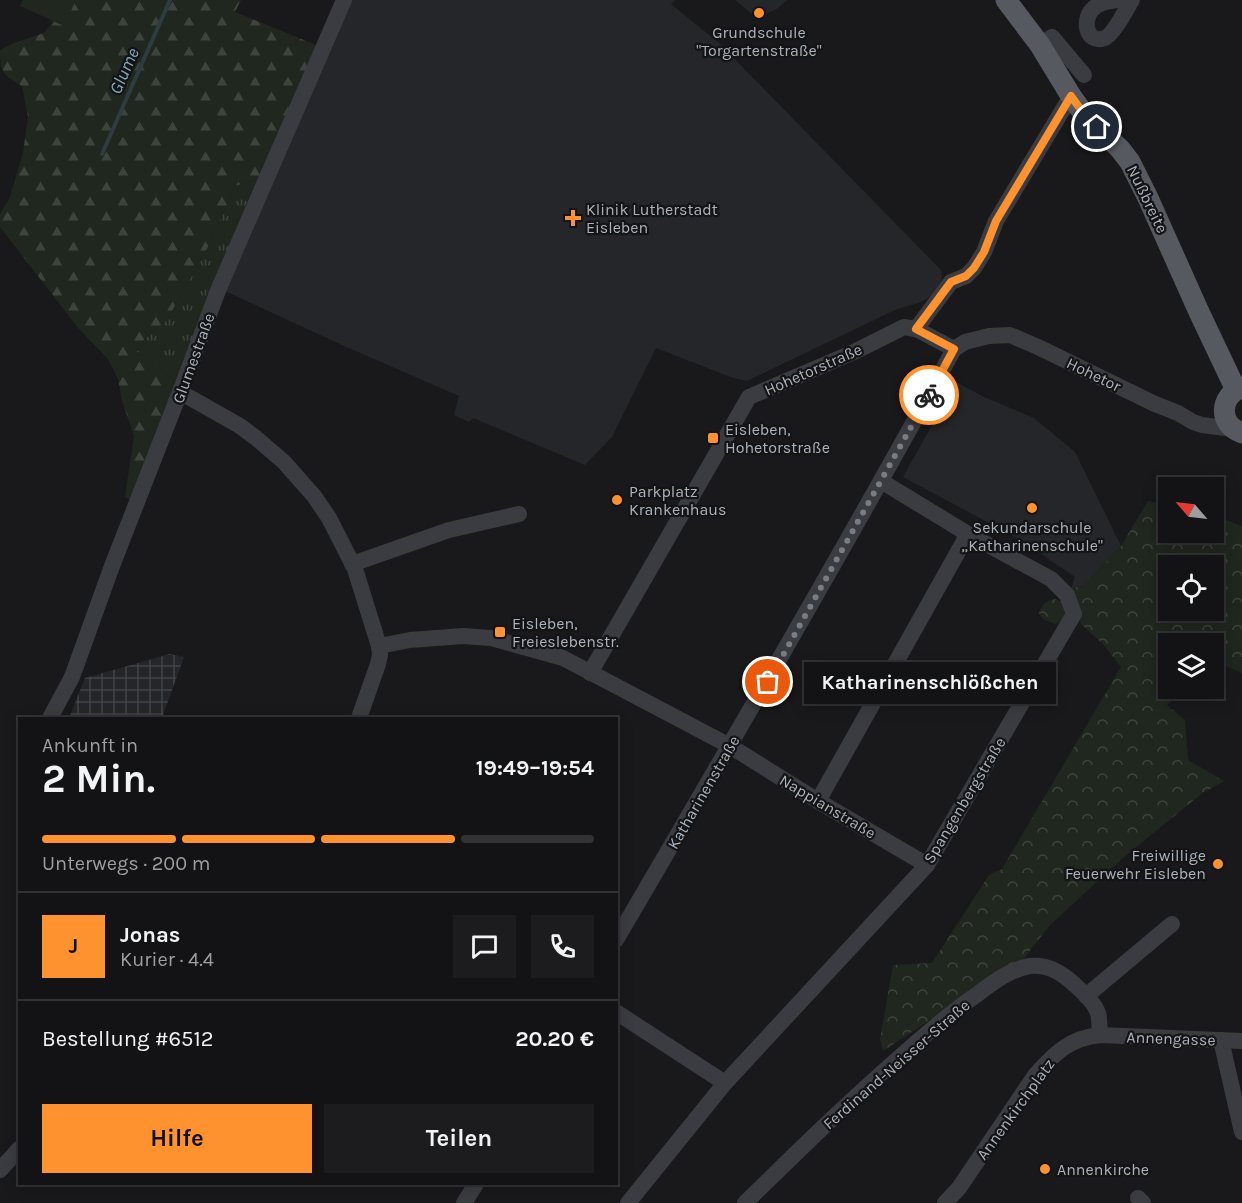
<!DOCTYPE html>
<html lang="de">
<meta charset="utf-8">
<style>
body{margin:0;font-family:Karla,sans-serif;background:#1c1c1e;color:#f1f3f6;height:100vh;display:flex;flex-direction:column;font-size:22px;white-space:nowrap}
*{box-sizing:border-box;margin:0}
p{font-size:20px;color:#9d9ea0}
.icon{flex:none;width:33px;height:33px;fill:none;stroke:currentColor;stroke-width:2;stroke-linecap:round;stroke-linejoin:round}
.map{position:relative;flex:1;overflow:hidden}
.sheet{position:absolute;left:18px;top:717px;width:600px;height:468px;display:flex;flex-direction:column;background:#131315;border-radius:0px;box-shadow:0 3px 15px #0003,0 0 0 2px #323234}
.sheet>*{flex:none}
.needle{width:39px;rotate:298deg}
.fabs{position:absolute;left:1158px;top:477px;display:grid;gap:12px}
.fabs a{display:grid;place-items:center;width:66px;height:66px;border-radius:0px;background:#131315;box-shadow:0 3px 15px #0003,0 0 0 2px #323234;font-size:30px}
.pin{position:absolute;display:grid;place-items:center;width:51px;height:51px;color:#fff;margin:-26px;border:3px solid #fff;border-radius:50%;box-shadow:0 2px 6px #0007}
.courier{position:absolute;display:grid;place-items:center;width:60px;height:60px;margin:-30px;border:4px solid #fe922e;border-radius:50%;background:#fff;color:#222;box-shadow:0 2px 8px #0007}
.bubble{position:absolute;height:42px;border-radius:0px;background:#131315;box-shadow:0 3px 15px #0003,0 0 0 2px #323234;font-size:20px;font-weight:700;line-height:42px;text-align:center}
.headline em{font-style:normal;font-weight:700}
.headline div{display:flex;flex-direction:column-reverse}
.headline{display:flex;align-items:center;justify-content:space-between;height:102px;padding:0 24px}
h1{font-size:39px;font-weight:700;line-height:45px}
.bar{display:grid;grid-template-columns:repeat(4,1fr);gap:9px 6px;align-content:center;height:72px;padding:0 24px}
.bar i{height:8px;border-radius:4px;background:#323234}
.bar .active{background:#fe922e}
.bar p{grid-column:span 4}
.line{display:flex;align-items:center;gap:15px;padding:0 24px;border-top:2px solid #323234}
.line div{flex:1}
.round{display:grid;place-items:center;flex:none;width:63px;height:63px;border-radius:0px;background:#1c1c1e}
.cta{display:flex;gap:12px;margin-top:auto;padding:12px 24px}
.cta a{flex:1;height:69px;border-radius:0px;background:#fe922e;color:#111;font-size:24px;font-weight:700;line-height:69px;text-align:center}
.cta a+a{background:#1c1c1e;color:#f1f3f6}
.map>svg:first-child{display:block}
</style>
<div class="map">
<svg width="1242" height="1203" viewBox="0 0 1242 1203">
<defs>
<pattern id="industrial-grid" width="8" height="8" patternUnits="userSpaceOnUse" patternTransform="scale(1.5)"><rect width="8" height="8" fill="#252629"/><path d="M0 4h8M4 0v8" fill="none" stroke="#424346"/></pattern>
<pattern id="grass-tufts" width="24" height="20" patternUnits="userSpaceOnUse" patternTransform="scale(1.5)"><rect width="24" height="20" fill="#1f271e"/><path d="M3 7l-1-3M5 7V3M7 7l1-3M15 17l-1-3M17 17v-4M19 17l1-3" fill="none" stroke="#3d443d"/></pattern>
<pattern id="forest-firs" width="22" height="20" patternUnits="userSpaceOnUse" patternTransform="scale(1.5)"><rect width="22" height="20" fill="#1f271e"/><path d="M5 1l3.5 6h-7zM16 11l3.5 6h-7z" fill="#3d443d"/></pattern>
<pattern id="park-crowns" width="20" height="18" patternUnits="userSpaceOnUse" patternTransform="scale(1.5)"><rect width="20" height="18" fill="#1f271e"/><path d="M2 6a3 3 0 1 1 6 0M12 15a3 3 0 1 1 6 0" fill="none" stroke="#3d443d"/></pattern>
</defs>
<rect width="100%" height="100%" fill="#19191c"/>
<g fill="#252629">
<polygon points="351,0 676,0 671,4 719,43 941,270 942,281 933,295 919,303 897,309 747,381 733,378 656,348 612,437 585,465 473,418 469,422 454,415 459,396 342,345 225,291"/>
<polygon points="735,0 787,0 777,9 757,18"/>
<polygon points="956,382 984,397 1034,418 1075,452 1121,546 1084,586 1071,588 1075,577 1019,539 903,477"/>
</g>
<polygon fill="url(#industrial-grid)" points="170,654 184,657 162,718 69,718 85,678"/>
<polygon fill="url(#grass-tufts)" points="260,179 179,384 133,349 167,320 209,245 235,186"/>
<path fill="url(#forest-firs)" d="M 70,0 L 241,0 L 235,12 L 316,45 L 260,179 L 235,186 L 209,245 L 167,320 L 133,349 L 179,384 L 133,502 L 125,497 L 134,436 L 122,401 L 118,379 L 108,359 L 79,329 L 0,227 L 0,214 L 10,197 L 23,153 L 28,117 L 22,86 C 3,74 0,74 0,50 L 14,43 L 44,33 Z"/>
<g fill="url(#park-crowns)" fill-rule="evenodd">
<path d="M 1148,501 L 1168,504 L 1168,532 L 1214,532 L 1214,516 L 1242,526 L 1242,673 L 1214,661 L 1214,644 L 1168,644 L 1168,688 L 1183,689 L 1167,705 L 1185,720 L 1188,760 L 1224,781 L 1200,795 L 1124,857 L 1050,925 L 1024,958 L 883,1051 L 880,1039 L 893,965 L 932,963 L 989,875 L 1002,869 L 1121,667 L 1104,645 L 1081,624 L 1071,588 L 1084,586 L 1121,546 ZM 1168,566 L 1214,566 L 1214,610 L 1168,610 Z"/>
<path d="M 1055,599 L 1064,603 L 1067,614 L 1063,621 L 1055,624 L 1043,619 L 1039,613 C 1042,604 1046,601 1055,599 Z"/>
</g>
<polygon fill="#1f271e" points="23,0 76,0 64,26 20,6"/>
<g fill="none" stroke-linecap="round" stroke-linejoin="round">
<polyline stroke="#2e3c41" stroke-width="4" points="102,154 170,0"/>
<g stroke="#3a3c41" stroke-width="16">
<path d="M 1117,0 C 1110,1 1100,2 1095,7 C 1081,17 1085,45 1105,38 C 1113,35 1127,8 1132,0"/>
<polyline points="1040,45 1052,37 1084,75"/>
<polyline points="916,329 951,282 966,276 974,268 984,252 996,221 1071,96"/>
<polyline points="180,392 240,426 256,438 284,462 314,496 329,518 355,569 379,646 380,655 378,664 359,718"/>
<polyline points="352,564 449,530 519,514"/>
<polyline points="379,646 410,640 463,636 491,638 563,658 730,746 818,801 927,865"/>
<polyline points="590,673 749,397 854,352 904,327 916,329 954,349"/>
<polyline points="50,718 72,677 112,566 180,392 219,288 344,0"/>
<polyline points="818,801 968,534"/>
<path d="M 616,940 C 731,744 845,548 954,349 L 965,342 L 989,336 L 1010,335 L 1038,347 L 1155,404 L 1178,413 L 1193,422 L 1202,425 L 1234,429"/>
<polyline points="1086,996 1172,924"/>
<polyline points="616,1012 725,1083"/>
<polyline points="1221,1040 1242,1132"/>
<polyline points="0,1170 20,1148"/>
<polyline points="1138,1198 1143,1203"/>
<polyline points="464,1203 476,1184"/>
<polyline points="628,1203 725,1083 927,865 1074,614 1067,595 1051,579 968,534 881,481"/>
<path d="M 745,1203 C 796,1153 847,1103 901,1056 C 925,1035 948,1014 975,996 C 991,984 1010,969 1030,966 C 1048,964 1062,973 1075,985 C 1083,992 1094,1002 1098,1013 C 1100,1020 1099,1028 1100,1035"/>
<path d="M 945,1203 L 959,1188 L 1036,1074 C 1055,1053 1070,1038 1100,1035 L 1242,1041"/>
</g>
<g stroke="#565a60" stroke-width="21">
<polyline points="1006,0 1040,45 1071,96 1084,114 1120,149 1130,162 1148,198 1199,312 1236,390"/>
<path d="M 1242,387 C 1219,397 1218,424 1242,433"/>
</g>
</g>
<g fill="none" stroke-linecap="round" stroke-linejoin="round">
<polyline stroke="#787d84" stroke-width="6" stroke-dasharray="0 10.8" points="768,682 929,395"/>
<polyline stroke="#fe922e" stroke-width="8" points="929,395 954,349 916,329 951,282 966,276 974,268 984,252 996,221 1071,96 1084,114 1097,127"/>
</g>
<g fill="#fe922e" stroke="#141417" stroke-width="2">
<circle cx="759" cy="13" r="6"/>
<path d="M570 209h6v6h6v6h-6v6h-6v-6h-6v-6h6z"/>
<rect x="707" y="432" width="12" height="12" rx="3"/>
<circle cx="617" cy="500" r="6"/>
<circle cx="1032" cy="508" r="6"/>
<rect x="494" y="626" width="12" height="12" rx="3"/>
<circle cx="1218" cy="864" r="6"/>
<circle cx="1045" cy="1169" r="6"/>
</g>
<g text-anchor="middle" stroke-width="4.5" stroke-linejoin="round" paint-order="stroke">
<g font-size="16" fill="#abb3bc" stroke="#141417" text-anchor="start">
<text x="759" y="38" text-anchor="middle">Grundschule<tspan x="759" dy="18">"Torgartenstraße"</tspan></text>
<text x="586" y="215">Klinik Lutherstadt<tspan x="586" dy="18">Eisleben</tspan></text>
<text x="725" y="435">Eisleben,<tspan x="725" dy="18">Hohetorstraße</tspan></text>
<text x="629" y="497">Parkplatz<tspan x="629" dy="18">Krankenhaus</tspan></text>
<text x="1032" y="533" text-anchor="middle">Sekundarschule<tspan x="1032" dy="18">„Katharinenschule"</tspan></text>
<text x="512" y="629">Eisleben,<tspan x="512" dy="18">Freieslebenstr.</tspan></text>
<text x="1206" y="861" text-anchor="end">Freiwillige<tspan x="1206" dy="18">Feuerwehr Eisleben</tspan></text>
<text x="1057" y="1175">Annenkirche</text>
</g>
<g font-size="16" fill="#abb3bc" stroke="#141417">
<text transform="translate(1148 199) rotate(64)" y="6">Nußbreite</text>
<text transform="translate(193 358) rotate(-70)" y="6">Glumestraße</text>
<text transform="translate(813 369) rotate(-24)" y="6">Hohetorstraße</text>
<text transform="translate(1094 374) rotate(26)" y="6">Hohetor</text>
<text transform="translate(703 792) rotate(-60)" y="6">Katharinenstraße</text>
<text transform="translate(964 800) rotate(-59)" y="6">Spangenbergstraße</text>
<text transform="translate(828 806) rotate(31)" y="6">Nappianstraße</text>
<text transform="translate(1171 1038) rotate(2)" y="6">Annengasse</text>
<text transform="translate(896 1064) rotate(-41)" y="6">Ferdinand-Neisser-Straße</text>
<text transform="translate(1015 1109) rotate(-54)" y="6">Annenkirchplatz</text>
</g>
<g font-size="18" font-style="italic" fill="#80a9b9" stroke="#141417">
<text transform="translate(124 71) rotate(-66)" y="6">Glume</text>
</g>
</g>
</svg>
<div class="fabs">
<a><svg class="needle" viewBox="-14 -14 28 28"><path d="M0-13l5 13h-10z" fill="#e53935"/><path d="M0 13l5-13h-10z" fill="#9d9ea0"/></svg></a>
<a><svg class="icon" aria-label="locate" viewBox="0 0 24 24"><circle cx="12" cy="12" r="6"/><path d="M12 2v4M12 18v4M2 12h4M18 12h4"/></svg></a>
<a><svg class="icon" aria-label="layers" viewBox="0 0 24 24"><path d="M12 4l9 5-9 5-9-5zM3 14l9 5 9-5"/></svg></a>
</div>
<div class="pin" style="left:768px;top:682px;background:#ea580c"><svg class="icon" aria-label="bag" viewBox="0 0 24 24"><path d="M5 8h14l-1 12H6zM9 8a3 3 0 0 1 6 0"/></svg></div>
<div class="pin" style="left:1097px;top:127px;background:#1f2937"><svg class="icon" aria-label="home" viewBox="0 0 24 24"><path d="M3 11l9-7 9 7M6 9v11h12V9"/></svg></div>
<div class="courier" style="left:929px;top:395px"><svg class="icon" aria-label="bike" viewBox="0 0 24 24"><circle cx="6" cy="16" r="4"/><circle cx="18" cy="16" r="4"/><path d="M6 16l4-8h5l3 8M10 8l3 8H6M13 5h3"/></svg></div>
<div class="bubble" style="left:804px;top:662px;width:252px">Katharinenschlößchen</div>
<section class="sheet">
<div class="headline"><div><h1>2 Min.</h1><p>Ankunft in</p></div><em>19:49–19:54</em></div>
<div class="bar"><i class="active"></i><i class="active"></i><i class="active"></i><i></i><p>Unterwegs · 200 m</p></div>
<div class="line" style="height:108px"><b class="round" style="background:#fe922e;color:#111">J</b><div><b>Jonas</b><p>Kurier · 4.4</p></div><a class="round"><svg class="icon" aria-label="chat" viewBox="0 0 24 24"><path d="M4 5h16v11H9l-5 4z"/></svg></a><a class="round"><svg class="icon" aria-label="phone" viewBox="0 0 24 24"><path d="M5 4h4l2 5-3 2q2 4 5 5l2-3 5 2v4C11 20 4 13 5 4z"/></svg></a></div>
<div class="line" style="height:78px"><div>Bestellung #6512</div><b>20.20 €</b></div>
<div class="cta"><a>Hilfe</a><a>Teilen</a></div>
</section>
</div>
